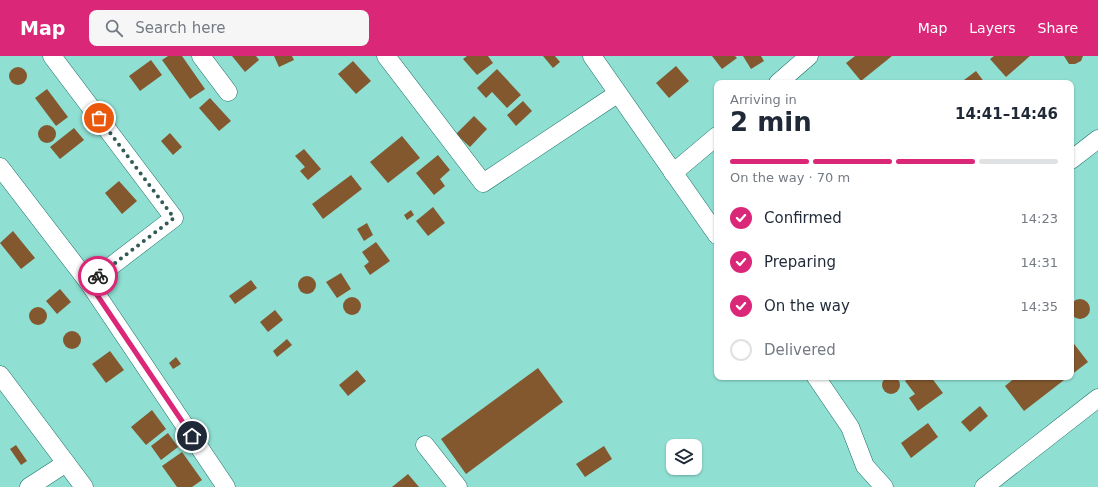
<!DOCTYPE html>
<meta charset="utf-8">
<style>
body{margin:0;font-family:"DejaVu Sans",sans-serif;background:#f6f6f7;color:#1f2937;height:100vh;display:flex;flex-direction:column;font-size:15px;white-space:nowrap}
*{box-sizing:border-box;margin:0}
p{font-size:13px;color:#747a83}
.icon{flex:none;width:22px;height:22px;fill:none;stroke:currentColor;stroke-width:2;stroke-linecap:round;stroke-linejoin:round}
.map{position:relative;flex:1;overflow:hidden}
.panel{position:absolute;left:714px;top:24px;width:360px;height:300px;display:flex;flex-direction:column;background:#fff;border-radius:8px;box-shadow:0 1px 3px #0004}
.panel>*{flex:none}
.fabs{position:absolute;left:666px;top:383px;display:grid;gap:8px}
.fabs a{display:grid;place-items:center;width:36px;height:36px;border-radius:8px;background:#fff;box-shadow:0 1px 3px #0004;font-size:20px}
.pin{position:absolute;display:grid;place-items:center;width:34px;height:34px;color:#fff;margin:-17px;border:2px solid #fff;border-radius:50%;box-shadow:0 1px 4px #0007}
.courier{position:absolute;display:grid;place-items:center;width:40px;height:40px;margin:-20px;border:3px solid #db2777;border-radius:50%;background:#fff;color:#222;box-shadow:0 1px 5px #0007}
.overview em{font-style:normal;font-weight:700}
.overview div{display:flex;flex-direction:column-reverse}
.overview{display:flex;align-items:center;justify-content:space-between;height:68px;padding:0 16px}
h1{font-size:26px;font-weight:700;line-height:30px}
.bar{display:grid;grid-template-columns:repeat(4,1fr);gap:6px 4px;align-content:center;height:48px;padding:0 16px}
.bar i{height:5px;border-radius:3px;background:#e0e1e3}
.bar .on{background:#db2777}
.bar p{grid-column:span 4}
ol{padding:0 16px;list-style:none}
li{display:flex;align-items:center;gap:12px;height:44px}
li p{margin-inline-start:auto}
li .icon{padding:4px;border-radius:50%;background:#db2777;color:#fff;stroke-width:4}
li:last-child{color:#747a83}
li i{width:22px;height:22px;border:2px solid #e0e1e3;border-radius:50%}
header{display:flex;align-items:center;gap:24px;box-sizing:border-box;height:56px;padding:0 20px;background:#db2777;color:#fff}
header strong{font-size:19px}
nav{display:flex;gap:22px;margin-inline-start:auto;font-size:14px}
.search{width:280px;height:36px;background:#f6f6f7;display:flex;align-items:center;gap:10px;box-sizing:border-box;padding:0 14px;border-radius:8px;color:#747a83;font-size:15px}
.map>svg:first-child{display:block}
</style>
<header>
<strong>Map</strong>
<div class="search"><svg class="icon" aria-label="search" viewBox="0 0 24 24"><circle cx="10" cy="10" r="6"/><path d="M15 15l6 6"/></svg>Search here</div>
<nav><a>Map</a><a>Layers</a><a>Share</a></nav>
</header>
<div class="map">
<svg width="1098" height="431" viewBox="0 0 1098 431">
<rect width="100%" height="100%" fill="#90dfd3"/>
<g fill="#83582f">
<polygon points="168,0 182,0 205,33 190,43 162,4"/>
<polygon points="232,0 256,0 259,4 245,16"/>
<polygon points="274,0 292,0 294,4 279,11"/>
<polygon points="467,0 488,0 493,7 477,19 463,3"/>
<polygon points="543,0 555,0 560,6 553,12"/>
<polygon points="712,0 735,0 737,2 722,13"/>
<polygon points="743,0 761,0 764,5 751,13"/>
<polygon points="855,0 892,0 861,25 846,7"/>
<polygon points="994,0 1030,0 1006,21 990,3"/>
<polygon points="1064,0 1083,0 1081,5 1075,8 1069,8"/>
<polygon points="151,4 162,19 140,35 129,20"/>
<polygon points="353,5 371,25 356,38 338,18"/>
<polygon points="676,10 689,25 669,42 656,27"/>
<circle cx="18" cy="20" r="9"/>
<polygon points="497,13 521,39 507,52 492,36 486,42 477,32"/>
<polygon points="976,15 985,27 960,27"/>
<polygon points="47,33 68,61 56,70 35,42"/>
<polygon points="210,42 231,65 219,75 199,52"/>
<polygon points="523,45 532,55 516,70 507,59"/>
<polygon points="474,60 487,73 470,91 456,78"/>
<circle cx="47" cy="78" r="9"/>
<polygon points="74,72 84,84 60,103 50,91"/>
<polygon points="170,77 182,91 173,99 161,85"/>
<polygon points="402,80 420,102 388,127 370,106"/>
<polygon points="304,93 321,113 308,124 300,115 305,111 295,100"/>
<polygon points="438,99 450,114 440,123 445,130 434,139 416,117"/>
<polygon points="351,119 362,133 323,163 312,148"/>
<polygon points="119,125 137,145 122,158 105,137"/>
<polygon points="433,151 445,167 428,180 416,165"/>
<polygon points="411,154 414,159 407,164 404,159"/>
<polygon points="367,167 373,179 364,185 357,173"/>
<polygon points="13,175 35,202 21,213 0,187"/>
<polygon points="376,186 390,205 370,219 364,210 369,206 362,196"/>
<polygon points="341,217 351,233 337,242 326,226"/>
<circle cx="307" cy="229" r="9"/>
<polygon points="251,224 257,232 235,248 229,240"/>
<polygon points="60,233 71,246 57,258 46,245"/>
<circle cx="352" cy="250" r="9"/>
<circle cx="1080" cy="253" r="10"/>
<circle cx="38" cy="260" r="9"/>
<polygon points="275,254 283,264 268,276 260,266"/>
<circle cx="72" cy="284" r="9"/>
<polygon points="287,283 292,289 277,301 273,295"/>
<polygon points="1071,284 1088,306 1071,319"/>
<polygon points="110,295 124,314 106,327 92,308"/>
<polygon points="176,301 181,308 173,313 169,307"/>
<polygon points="538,312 563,346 466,418 441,383"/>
<polygon points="357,314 366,325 348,340 339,329"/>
<circle cx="891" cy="329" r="9"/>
<polygon points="911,321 931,321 943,337 918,355 909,342 915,338 905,325"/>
<polygon points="1016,321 1068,321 1024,355 1005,330"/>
<polygon points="980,350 988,360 970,376 961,366"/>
<polygon points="152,354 166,373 146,389 131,371"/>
<polygon points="928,367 938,381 911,402 901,387"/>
<polygon points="168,377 178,391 161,404 151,390"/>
<polygon points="16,389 27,405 21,409 10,393"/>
<polygon points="604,390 612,403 585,421 576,408"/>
<polygon points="182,396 202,424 192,431 177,431 162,410"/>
<polygon points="408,418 419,431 392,431"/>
</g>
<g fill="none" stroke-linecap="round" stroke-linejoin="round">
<defs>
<g id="minor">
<polyline points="52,0 174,162 89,227"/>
<polyline points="201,0 228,36"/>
<polyline points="386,0 483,127 617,38"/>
<polyline points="592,0 717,179"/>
<polyline points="778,27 809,0"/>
<polyline points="1071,104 1098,83"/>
<polyline points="0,111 89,227 226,431"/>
<polyline points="673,117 717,80"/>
<polyline points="0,319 84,431"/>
<polyline points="816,321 850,371 865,410 884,431"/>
<polyline points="425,389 458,431"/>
<polyline points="29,431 66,407"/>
<polyline points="984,431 1098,342"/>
</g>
</defs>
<use href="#minor" stroke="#197065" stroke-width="19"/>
<use href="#minor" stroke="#fff" stroke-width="18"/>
</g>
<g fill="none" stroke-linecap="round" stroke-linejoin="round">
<polyline stroke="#325b55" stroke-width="4" stroke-dasharray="0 7.2" points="98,220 174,162 99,62"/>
<polyline stroke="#db2777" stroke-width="5" points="98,220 89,227 192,380"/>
</g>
</svg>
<div class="fabs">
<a><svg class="icon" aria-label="layers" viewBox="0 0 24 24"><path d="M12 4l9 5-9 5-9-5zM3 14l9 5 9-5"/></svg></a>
</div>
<div class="pin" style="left:99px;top:62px;background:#ea580c"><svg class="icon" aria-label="bag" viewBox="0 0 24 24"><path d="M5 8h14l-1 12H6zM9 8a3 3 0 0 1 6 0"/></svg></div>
<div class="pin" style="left:192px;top:380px;background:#1f2937"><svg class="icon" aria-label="home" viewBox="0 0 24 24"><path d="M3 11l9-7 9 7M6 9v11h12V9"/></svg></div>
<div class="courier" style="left:98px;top:220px"><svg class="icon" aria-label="bike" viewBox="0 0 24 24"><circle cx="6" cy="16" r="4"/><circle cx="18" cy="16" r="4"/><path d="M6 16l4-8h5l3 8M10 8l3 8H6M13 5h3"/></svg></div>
<section class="panel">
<div class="overview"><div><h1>2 min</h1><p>Arriving in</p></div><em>14:41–14:46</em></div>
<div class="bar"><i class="on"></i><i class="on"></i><i class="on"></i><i></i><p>On the way · 70 m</p></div>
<ol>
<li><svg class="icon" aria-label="check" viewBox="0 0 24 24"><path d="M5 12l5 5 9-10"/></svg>Confirmed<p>14:23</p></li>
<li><svg class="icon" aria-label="check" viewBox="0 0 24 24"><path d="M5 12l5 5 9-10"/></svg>Preparing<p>14:31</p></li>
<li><svg class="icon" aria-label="check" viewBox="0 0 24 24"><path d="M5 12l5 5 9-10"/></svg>On the way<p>14:35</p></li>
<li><i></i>Delivered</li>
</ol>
</section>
</div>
